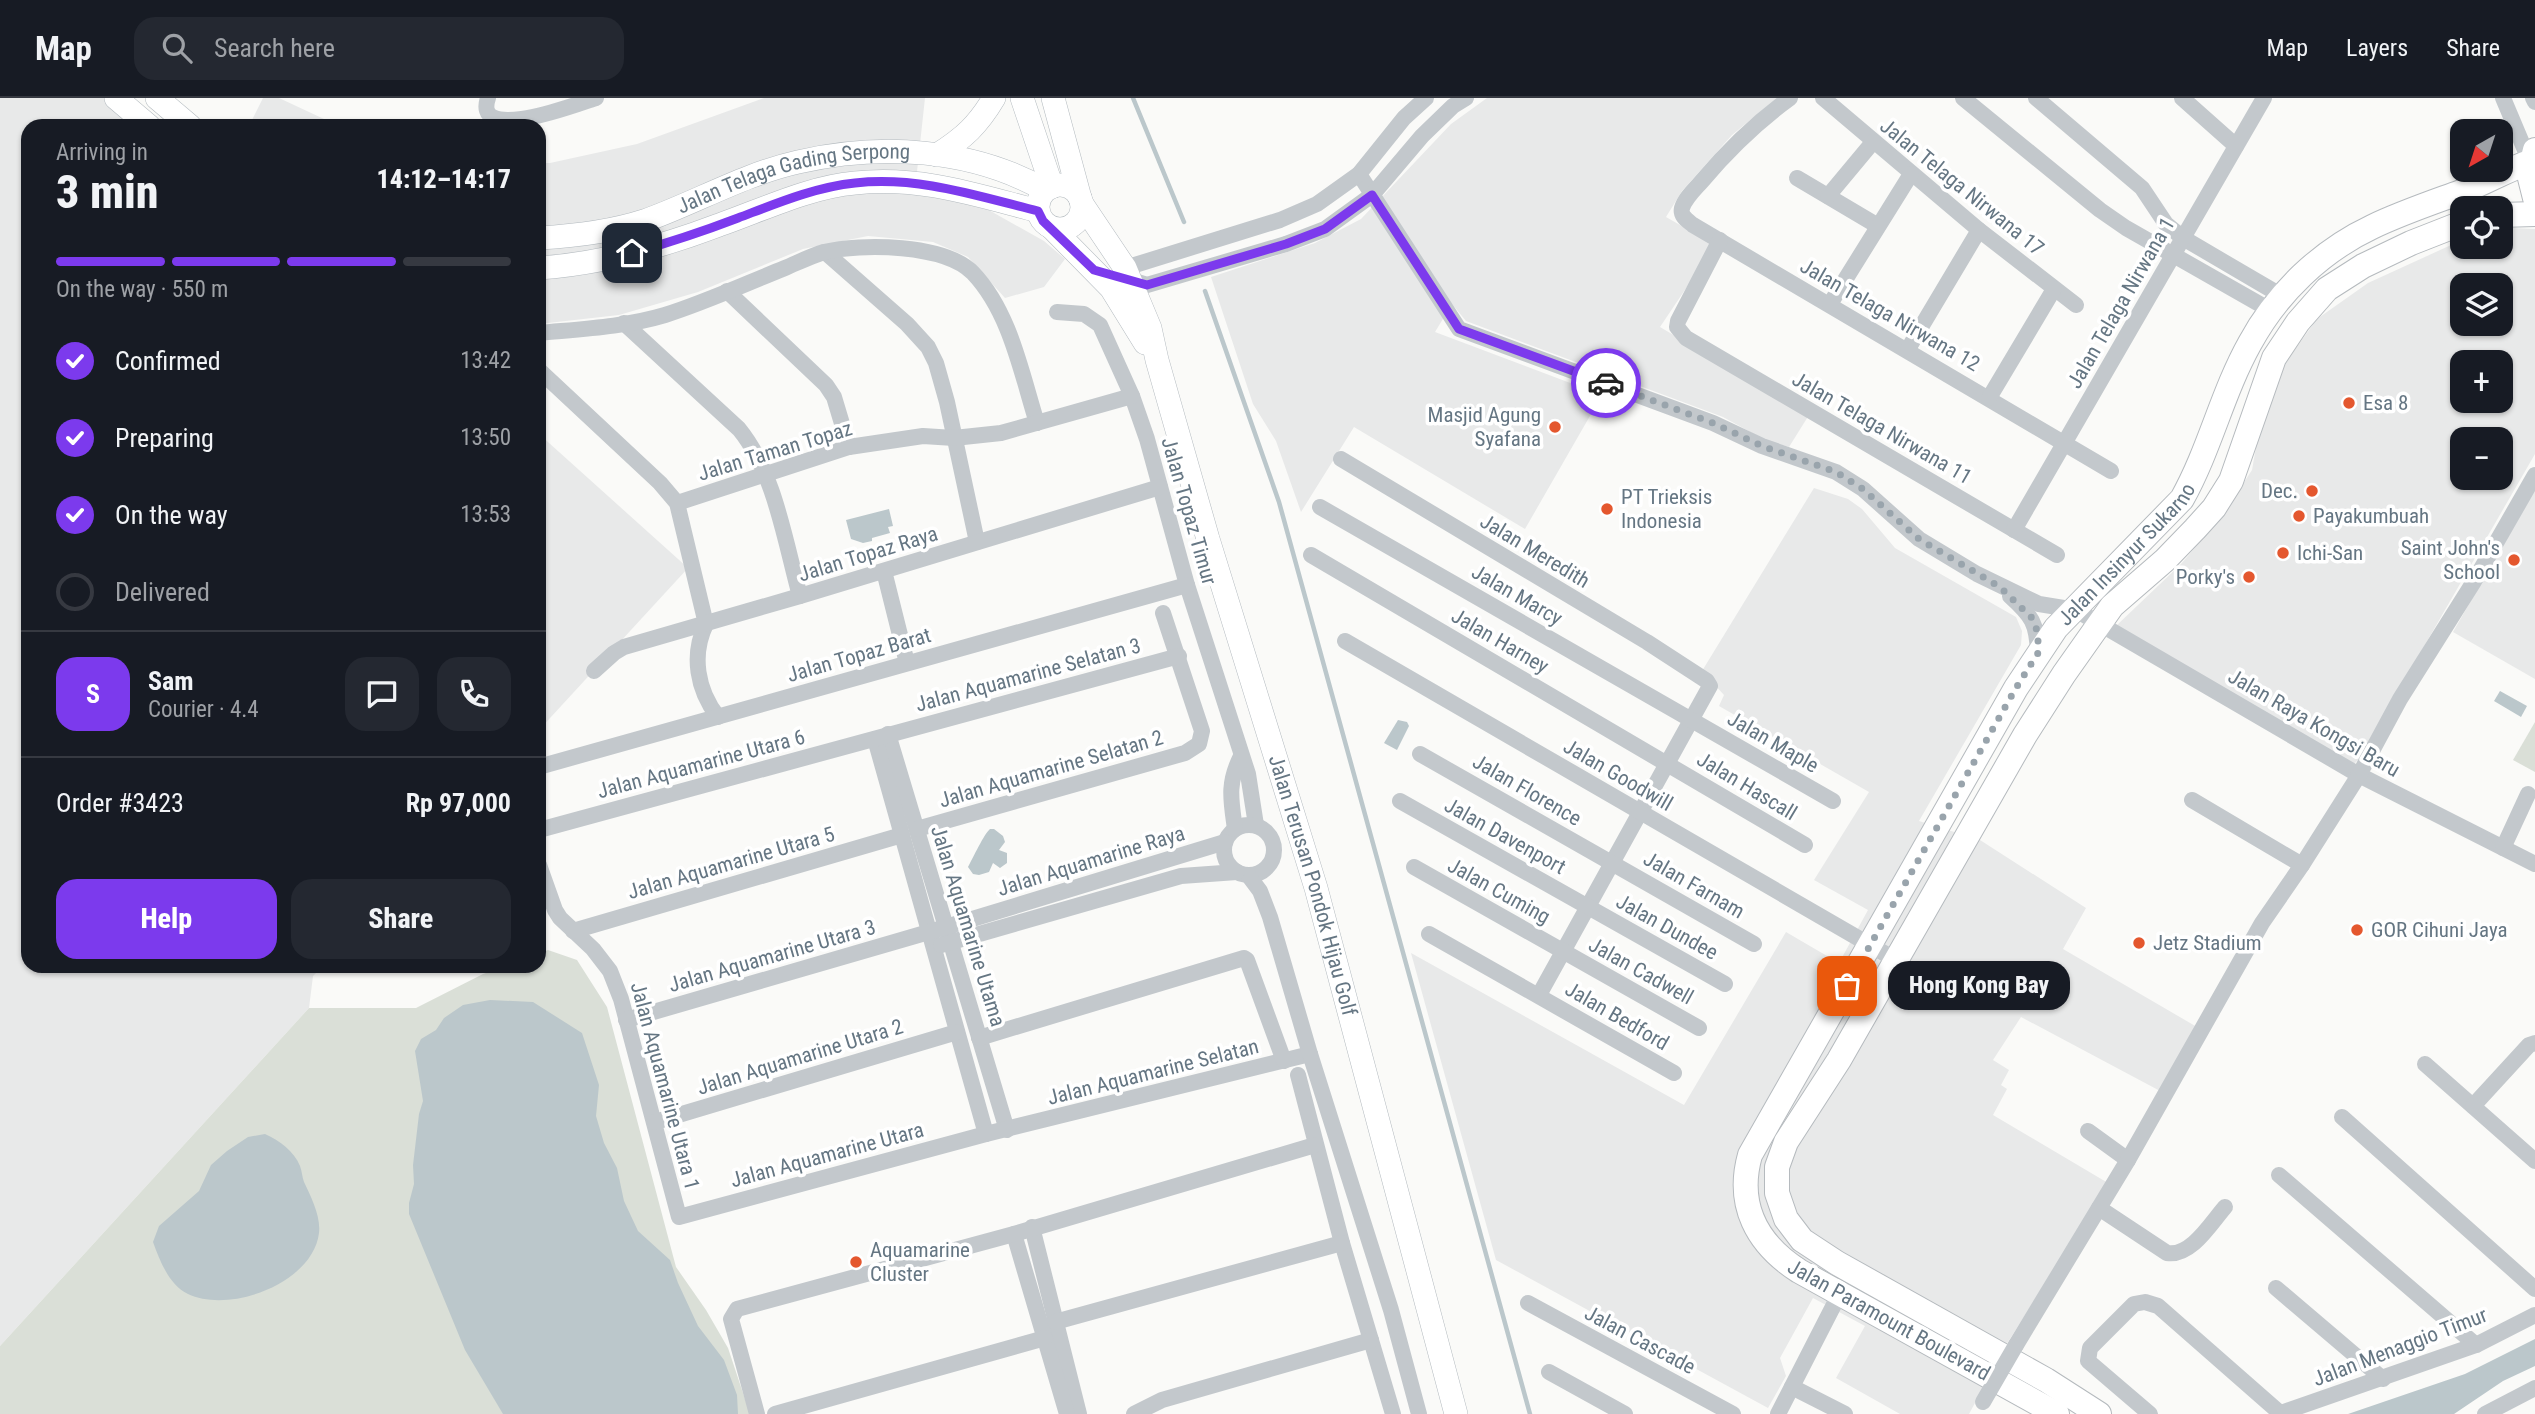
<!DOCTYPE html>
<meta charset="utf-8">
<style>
body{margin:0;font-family:"Roboto Condensed",sans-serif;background:#242831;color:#f1f3f6;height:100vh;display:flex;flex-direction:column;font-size:26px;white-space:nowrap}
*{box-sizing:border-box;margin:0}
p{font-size:23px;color:#9ea1a6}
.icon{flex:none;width:38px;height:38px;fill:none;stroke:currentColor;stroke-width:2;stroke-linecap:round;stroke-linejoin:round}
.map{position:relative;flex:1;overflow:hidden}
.panel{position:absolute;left:21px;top:21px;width:525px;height:854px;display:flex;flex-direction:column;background:#171b24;border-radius:21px;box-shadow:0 2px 5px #0004}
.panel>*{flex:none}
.needle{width:46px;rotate:219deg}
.controls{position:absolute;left:2450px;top:21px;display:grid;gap:14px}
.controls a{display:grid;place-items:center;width:63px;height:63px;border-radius:14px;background:#171b24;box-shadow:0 2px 5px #0004;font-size:35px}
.pin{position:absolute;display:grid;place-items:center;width:60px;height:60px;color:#fff;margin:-30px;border-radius:14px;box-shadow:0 4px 10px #0006}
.courier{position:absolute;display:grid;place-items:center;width:70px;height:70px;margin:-35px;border:5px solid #7c3aed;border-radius:50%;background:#fff;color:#222;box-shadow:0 2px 9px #0007}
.bubble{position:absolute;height:49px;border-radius:21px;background:#171b24;box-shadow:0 2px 5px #0004;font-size:23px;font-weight:800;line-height:49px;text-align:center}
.headline em{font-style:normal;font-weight:800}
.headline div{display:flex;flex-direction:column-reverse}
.headline{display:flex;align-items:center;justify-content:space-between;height:119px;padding:0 35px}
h1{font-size:46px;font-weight:800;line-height:52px}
.bar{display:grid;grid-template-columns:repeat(4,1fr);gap:10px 7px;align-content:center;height:84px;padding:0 35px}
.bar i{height:9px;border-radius:5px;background:#363941}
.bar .on{background:#7c3aed}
.bar p{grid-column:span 4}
.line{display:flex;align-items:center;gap:18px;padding:0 35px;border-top:2px solid #363941}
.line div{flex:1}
.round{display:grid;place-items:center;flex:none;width:74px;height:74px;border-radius:21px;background:#242831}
ol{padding:0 35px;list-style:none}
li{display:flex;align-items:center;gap:21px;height:77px}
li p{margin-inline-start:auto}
li .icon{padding:7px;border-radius:50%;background:#7c3aed;color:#fff;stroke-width:4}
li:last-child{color:#9ea1a6}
li i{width:38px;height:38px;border:4px solid #363941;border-radius:50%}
.primary-button{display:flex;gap:14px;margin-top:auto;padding:14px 35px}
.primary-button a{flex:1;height:80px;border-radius:21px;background:#7c3aed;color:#fff;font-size:28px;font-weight:800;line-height:80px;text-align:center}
.primary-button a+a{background:#242831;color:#f1f3f6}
header{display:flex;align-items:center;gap:42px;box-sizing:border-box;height:98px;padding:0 35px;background:#171b24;border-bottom:2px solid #363941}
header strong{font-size:33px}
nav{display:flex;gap:38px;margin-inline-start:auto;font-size:24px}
.search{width:490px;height:63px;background:#242831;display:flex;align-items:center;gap:18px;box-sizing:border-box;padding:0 24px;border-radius:21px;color:#9ea1a6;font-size:26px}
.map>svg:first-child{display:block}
</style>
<header>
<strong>Map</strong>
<div class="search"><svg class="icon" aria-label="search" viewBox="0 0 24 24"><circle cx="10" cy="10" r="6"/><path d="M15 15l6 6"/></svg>Search here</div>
<nav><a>Map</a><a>Layers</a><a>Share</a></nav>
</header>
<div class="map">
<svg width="2535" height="1316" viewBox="0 0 2535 1316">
<rect width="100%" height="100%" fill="#fafaf8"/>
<g fill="#e8e9e9" fill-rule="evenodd">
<polygon points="0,0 105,0 136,28 28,28 28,868 323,868 313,878 309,910 0,1248"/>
<polygon points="263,0 279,0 339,28 249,28"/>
<polygon points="764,0 925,0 915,92 987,111 1044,143 1065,161 1044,189 1005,200 968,159 933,144 868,138 803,151 698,194 619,217 539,226 539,65 550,65 637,46"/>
<polygon points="1487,0 1777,0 1732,37 1682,93 1666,119 1708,143 1711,153 1660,229 1809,317 1789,349 1765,342 1723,319 1466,223 1452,206 1435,234 1602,297 1525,431 1354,329 1301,414 1276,343 1253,306 1211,179 1315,145 1361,121 1451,26"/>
<path d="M 2513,130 L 2535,131 L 2535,356 L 2359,661 L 2354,666 L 2116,528 L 2181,466 L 2222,418 L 2252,372 L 2260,327 L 2278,275 L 2317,221 L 2368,185 L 2462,142 L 2462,149 L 2501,149 L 2501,132 ZM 2462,187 L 2501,187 L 2501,226 L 2462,226 ZM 2462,264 L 2501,264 L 2501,303 L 2462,303 ZM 2462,341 L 2501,341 L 2501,380 L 2462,380 Z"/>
<polygon points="539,336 688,470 539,632"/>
<polygon points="1814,390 1848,401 1862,411 1895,450 2016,519 2022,533 2021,547 1919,723 1980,742 2086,810 2063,851 2197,929 2162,994 2021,919 1993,962 2009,972 2001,987 2007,991 1993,1017 2108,1085 2008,1244 1969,1316 1900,1316 1836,1280 1865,1228 1813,1200 1780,1260 1786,1278 1768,1310 1496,1162 1411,855 1684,1007 1786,834 1839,865 1868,812 1814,782 1869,694 1719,608 1724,597 1702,573"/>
<polygon points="2535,391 2535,581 2453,534"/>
</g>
<g fill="#dadfd7">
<polygon points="2535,624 2535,674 2513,662"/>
<polygon points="548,852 577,862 607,909 676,1169 706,1212 728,1250 750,1316 0,1316 0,1248 309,910 416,910 483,876 506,868 539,868 539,856"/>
</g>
<g fill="#bbc7cb">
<polygon points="889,411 893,428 888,429 890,435 872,440 872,443 863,445 851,441 846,422"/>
<polygon points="2500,593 2527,608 2521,619 2494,603"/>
<polygon points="1398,622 1407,624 1409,628 1397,652 1384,645"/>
<path d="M 990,731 L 994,731 L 1003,738 L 1005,744 L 999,752 L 1007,755 L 1007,765 L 1000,770 L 993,765 L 989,774 L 979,777 L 973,776 L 968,769 C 973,760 984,736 990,731 Z"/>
<polygon points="490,902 533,904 582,935 599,987 596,1018 604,1045 617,1070 624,1103 638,1133 670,1162 678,1185 698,1228 724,1262 737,1297 738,1316 503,1316 465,1252 409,1116 409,1105 414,1086 413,1067 419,1016 423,1003 415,953 421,941 436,932 444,920 463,907"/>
<path d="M 265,1036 C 280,1043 294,1053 300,1068 C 302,1073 302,1079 304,1084 C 311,1099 321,1118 319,1135 C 313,1185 230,1216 188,1196 C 169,1187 160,1163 153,1144 L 159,1128 L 199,1093 L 211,1067 L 227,1053 L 248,1039 Z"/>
<polygon points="2535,1241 2535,1268 2503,1283 2454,1316 2348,1316 2465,1276"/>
</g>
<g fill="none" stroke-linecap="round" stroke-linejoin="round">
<g stroke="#bbc7cb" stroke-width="4.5">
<polyline points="1133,0 1184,124"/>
<polyline points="1205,193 1279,404 1530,1316"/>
</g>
<defs>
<g id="secondary">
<polyline points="116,0 149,28"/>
<polyline points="157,0 190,28"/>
<polyline points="1022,0 1052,89"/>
<polyline points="1053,0 1080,100"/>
<path d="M 937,57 C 964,40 978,27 994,0"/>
<circle cx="1060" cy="109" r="22"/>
<path id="s1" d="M 1082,106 L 1125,170 L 1150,230 L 1157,262 L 1208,441 L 1316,790 L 1456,1316"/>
<polyline points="1052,130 1111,190 1145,245"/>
<path id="s2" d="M 539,140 C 574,138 610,134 644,123 C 695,105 744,76 798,64 C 880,45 971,50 1045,92"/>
<path d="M 539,170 C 601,166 661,149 719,127 C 762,112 809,89 855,85 C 921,78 976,97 1038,113"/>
</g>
<g id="primary">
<polyline points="2535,52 2529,76 2535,100"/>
<polyline points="2501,117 2535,116"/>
<path id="s3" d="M 2057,1316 L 1799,1173 C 1757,1146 1736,1107 1750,1057 L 2016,590 L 2056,530 L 2182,401 C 2210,351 2222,295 2250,245 C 2277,195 2321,153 2372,129 C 2401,115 2431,105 2461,94 C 2485,85 2506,72 2530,64"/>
<polyline points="2099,1316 2046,1282 1837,1165 1802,1142 1786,1121 1777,1095 1777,1069 1786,1044 1839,962 2025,637 2064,576 2112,508 2165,462 2195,431 2214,410 2231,383 2274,260 2298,224 2327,191 2363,168 2411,145 2462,125"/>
</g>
</defs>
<use href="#secondary" stroke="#b3babf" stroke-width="24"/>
<use href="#primary" stroke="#b5babe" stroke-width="26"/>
<g stroke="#c3c8cc" stroke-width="16">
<path d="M 488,0 C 472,47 580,5 596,0"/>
<path d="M 1790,0 C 1757,24 1728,52 1702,83 C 1695,91 1685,100 1682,110 C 1680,118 1687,122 1693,127 L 2111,373"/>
<polyline points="1823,0 1979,132 2076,207"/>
<polyline points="1963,0 2100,112 2126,130 2270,212"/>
<polyline points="2036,0 2142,90 2166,126 2183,140 2282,198"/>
<polyline points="2182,0 2236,48"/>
<polyline points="2503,0 2530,64"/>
<polyline points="2533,0 2535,4"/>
<polyline points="1359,76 1459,231 1713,325 1762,348 1836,374 1863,391 1919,441 1977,476 2039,506 2076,512 2359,677 2535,766"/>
<polyline points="1797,80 1878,128"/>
<polyline points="1828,98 1873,44"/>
<polyline points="1720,142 1678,223 1677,229 1686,240 2057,457"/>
<polyline points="825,154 907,226 928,249 936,265 947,304 977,444"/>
<polyline points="1125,170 1280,122 1317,106 1359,76 1404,20 1426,0"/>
<polyline points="1131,182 1147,187 1286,146 1325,131 1372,97 1422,38 1453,8 1466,0"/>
<polyline points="727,193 826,287 834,299 849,349"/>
<polyline points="1830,206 1911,76"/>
<polyline points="1057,214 1084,216 1100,227 1132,298 1147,341 1187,487 1248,676 1256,727"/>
<path d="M 624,225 L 739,331 C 775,375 785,444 800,498"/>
<path d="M 539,235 C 581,231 625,229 665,217 C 706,204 745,186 785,170 C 797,165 811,158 824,154 C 861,145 945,146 973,175 C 1010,214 1021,274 1037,325"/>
<polyline points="1908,251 1979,132"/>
<path d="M 539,272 L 660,385 L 677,405 L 706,526 C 691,557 697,592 718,619"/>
<polyline points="1989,300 2054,191"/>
<polyline points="1341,361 1647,544 1707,583 1710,588 1539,897"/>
<polyline points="677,405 849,349 923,338 954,340 1001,335 1132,298"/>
<polyline points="1320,409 1833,703"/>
<polyline points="2014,432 2264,0"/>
<polyline points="1311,457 1805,747"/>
<polyline points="884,473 907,565"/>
<path d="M 2010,498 C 2032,518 2037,525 2038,555"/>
<polyline points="1345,543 1896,862"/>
<polyline points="594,573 614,555 624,549 800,498 1160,389"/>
<polyline points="888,636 1007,1032"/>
<polyline points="875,641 986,1036"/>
<polyline points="1420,656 1754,846"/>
<polyline points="542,668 1187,487"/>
<polyline points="2192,702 2302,767"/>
<polyline points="1400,703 1725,886"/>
<circle cx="1249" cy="752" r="25"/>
<polyline points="917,731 1185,655 1199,646 1202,633 1163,515"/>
<path d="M 1235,731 C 1231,702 1227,686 1241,658"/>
<polyline points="539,732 1179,558"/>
<polyline points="2503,750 2528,696"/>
<polyline points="539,767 555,812 560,820 593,851 610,873 621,901 679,1119 986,1036 1310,956"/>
<polyline points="1414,769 1699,930"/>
<polyline points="1248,777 1260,793 1270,819 1310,956 1391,1212 1419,1316"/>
<polyline points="573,833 902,737"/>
<polyline points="1429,836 1674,975"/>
<polyline points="941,847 1181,778 1237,774"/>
<polyline points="626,922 946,829 1225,744"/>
<polyline points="979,940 1244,860 1247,862 1284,963"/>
<polyline points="2425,966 2535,1063"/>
<polyline points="1298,977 1342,1145 1393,1316"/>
<polyline points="2473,1008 2529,947 2535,945"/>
<polyline points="2342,1019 2535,1191"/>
<polyline points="655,1024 957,934"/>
<polyline points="2088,1033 2128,1062"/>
<polyline points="2279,1077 2476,1247"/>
<path d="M 2099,1110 L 2167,1155 C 2191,1159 2211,1125 2225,1109"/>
<polyline points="1032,1129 1079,1316"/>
<polyline points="1014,1136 1067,1316"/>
<polyline points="2276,1190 2383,1281"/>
<polyline points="1528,1205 1733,1316"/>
<polyline points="1055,1224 1342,1145"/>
<polyline points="2016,1247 2128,1062 2262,825 2302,767 2359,677 2400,601 2473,485 2535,377"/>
<polyline points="1549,1274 1625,1316"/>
<polyline points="1792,1289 1845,1316"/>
<polyline points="757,1316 731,1221 737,1211 1014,1136 1315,1047"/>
<polyline points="775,1316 1045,1240"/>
<polyline points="1134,1316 1162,1302 1371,1242"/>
<polyline points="1778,1316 1840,1195"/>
<polyline points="2150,1316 2088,1263 2090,1250 2134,1206 2145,1204 2158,1208 2280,1315"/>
<polyline points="2278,1316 2476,1247 2535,1217"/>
<polyline points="2485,1316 2535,1290"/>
</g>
<use href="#secondary" stroke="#fff" stroke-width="23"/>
<use href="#primary" stroke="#fff" stroke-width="24"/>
<polyline stroke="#c3c8cc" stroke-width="16" points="1983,1304 2016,1247"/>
</g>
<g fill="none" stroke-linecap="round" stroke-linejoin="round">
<polyline stroke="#99a4ac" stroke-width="7" stroke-dasharray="0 12.6" points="1606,285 1713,325 1762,348 1836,374 1863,391 1919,441 2000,489 2032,520 2038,535 2038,555 2016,590 1847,888"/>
<path stroke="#7c3aed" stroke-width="9" d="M 632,155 C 668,145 704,133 738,120 C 775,106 815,89 855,85 C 919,78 977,98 1038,113 L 1043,123 L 1094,172 L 1147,187 L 1286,146 L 1325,131 L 1372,97 L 1459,231 L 1606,285"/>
</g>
<g fill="#e4572e" stroke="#fff" stroke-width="2.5">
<circle cx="2349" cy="305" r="7"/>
<circle cx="1555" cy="329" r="7"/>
<circle cx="2312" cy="393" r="7"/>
<circle cx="1607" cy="411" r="7"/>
<circle cx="2299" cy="418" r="7"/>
<circle cx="2283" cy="455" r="7"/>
<circle cx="2514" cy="462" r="7"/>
<circle cx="2249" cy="479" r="7"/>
<circle cx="2357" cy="832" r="7"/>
<circle cx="2139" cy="845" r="7"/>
<circle cx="856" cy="1164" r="7"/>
</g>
<g text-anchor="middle" stroke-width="7" stroke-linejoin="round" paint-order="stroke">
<g font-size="21" fill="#657683" stroke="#fff">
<text dy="7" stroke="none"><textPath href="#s2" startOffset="264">Jalan Telaga Gading Serpong</textPath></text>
<text transform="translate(1962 89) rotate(39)" y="7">Jalan Telaga Nirwana 17</text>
<text transform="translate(2121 205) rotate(-60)" y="7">Jalan Telaga Nirwana 1</text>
<text transform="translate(1890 217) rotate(30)" y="7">Jalan Telaga Nirwana 12</text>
<text transform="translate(1882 330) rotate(30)" y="7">Jalan Telaga Nirwana 11</text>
<text transform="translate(775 353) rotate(-17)" y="7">Jalan Taman Topaz</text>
<text transform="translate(1189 413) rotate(74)" y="7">Jalan Topaz Timur</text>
<text transform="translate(1535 453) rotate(31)" y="7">Jalan Meredith</text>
<text dy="7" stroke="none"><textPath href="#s3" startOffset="1143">Jalan Insinyur Sukarno</textPath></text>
<text transform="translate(868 456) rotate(-17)" y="7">Jalan Topaz Raya</text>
<text transform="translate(1517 497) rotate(30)" y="7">Jalan Marcy</text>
<text transform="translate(1500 543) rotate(30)" y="7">Jalan Harney</text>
<text transform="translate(859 557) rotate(-16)" y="7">Jalan Topaz Barat</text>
<text transform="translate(1028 577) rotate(-15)" y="7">Jalan Aquamarine Selatan 3</text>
<text transform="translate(2314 625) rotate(30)" y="7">Jalan Raya Kongsi Baru</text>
<text transform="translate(1773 644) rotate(30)" y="7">Jalan Maple</text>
<text transform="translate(701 666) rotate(-15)" y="7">Jalan Aquamarine Utara 6</text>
<text transform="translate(1051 671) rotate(-16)" y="7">Jalan Aquamarine Selatan 2</text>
<text transform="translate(1618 677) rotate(30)" y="7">Jalan Goodwill</text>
<text transform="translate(1747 688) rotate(31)" y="7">Jalan Hascall</text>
<text transform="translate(1527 692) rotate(30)" y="7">Jalan Florence</text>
<text transform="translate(1505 738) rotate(29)" y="7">Jalan Davenport</text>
<text transform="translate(1091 763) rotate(-17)" y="7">Jalan Aquamarine Raya</text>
<text transform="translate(731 765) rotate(-16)" y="7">Jalan Aquamarine Utara 5</text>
<text dy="7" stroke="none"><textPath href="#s1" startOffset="723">Jalan Terusan Pondok Hijau Golf</textPath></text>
<text transform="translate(1694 787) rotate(30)" y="7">Jalan Farnam</text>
<text transform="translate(1499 793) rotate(29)" y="7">Jalan Cuming</text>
<text transform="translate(968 828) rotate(73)" y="7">Jalan Aquamarine Utama</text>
<text transform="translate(1667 829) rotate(29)" y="7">Jalan Dundee</text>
<text transform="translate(772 858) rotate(-16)" y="7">Jalan Aquamarine Utara 3</text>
<text transform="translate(1641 873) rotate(29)" y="7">Jalan Cadwell</text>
<text transform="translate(1617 918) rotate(30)" y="7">Jalan Bedford</text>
<text transform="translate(800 959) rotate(-17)" y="7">Jalan Aquamarine Utara 2</text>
<text transform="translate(1153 974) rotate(-14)" y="7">Jalan Aquamarine Selatan</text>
<text transform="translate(665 988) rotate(75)" y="7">Jalan Aquamarine Utara 1</text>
<text transform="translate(827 1057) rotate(-15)" y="7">Jalan Aquamarine Utara</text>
<text transform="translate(1889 1222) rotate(29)" y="7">Jalan Paramount Boulevard</text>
<text transform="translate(1640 1242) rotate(28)" y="7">Jalan Cascade</text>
<text transform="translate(2400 1249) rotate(-21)" y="7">Jalan Menaggio Timur</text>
</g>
<g font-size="21" fill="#657683" stroke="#fff" text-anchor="start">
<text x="2363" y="312">Esa 8</text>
<text x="1541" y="324" text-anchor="end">Masjid Agung<tspan x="1541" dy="24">Syafana</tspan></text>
<text x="2298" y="400" text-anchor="end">Dec.</text>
<text x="1621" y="406">PT Trieksis<tspan x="1621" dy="24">Indonesia</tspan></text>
<text x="2313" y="425">Payakumbuah</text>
<text x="2500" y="457" text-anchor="end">Saint John's<tspan x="2500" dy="24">School</tspan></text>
<text x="2297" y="462">Ichi-San</text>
<text x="2235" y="486" text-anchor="end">Porky's</text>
<text x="2371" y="839">GOR Cihuni Jaya</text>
<text x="2153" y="852">Jetz Stadium</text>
<text x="870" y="1159">Aquamarine<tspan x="870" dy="24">Cluster</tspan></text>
</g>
</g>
</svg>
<div class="controls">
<a><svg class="needle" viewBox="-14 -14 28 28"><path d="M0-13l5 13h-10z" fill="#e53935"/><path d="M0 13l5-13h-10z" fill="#9ea1a6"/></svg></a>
<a><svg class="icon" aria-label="locate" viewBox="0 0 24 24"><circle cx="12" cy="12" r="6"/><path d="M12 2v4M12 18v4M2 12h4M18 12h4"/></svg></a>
<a><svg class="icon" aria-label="layers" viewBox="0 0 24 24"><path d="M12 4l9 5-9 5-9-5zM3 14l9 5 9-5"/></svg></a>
<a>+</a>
<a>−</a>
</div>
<div class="pin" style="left:1847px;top:888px;background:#ea580c"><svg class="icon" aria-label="bag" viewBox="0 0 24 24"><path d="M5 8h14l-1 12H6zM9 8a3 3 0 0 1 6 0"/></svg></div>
<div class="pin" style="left:632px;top:155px;background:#1f2937"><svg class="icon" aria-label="home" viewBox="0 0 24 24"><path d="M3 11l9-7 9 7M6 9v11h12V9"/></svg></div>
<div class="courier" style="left:1606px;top:285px"><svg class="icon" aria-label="car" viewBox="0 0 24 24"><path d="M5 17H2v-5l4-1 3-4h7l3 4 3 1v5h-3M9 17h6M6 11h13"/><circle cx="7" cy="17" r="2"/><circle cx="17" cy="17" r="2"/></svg></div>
<div class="bubble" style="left:1888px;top:863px;width:182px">Hong Kong Bay</div>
<section class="panel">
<div class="headline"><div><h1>3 min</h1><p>Arriving in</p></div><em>14:12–14:17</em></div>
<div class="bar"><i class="on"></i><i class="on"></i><i class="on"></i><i></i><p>On the way · 550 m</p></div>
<ol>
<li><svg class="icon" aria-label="check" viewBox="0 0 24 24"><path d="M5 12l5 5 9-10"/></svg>Confirmed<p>13:42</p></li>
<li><svg class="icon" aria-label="check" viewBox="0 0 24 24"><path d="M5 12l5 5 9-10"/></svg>Preparing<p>13:50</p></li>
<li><svg class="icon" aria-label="check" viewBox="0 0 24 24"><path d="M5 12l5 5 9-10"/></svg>On the way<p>13:53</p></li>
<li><i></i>Delivered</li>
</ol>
<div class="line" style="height:126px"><b class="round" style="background:#7c3aed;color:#fff">S</b><div><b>Sam</b><p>Courier · 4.4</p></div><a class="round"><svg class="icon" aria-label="chat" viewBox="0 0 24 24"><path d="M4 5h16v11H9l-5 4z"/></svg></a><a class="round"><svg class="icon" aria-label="phone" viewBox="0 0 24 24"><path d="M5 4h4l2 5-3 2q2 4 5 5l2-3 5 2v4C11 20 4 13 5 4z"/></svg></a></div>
<div class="line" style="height:91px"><div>Order #3423</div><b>Rp 97,000</b></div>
<div class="primary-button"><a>Help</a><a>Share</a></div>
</section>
</div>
